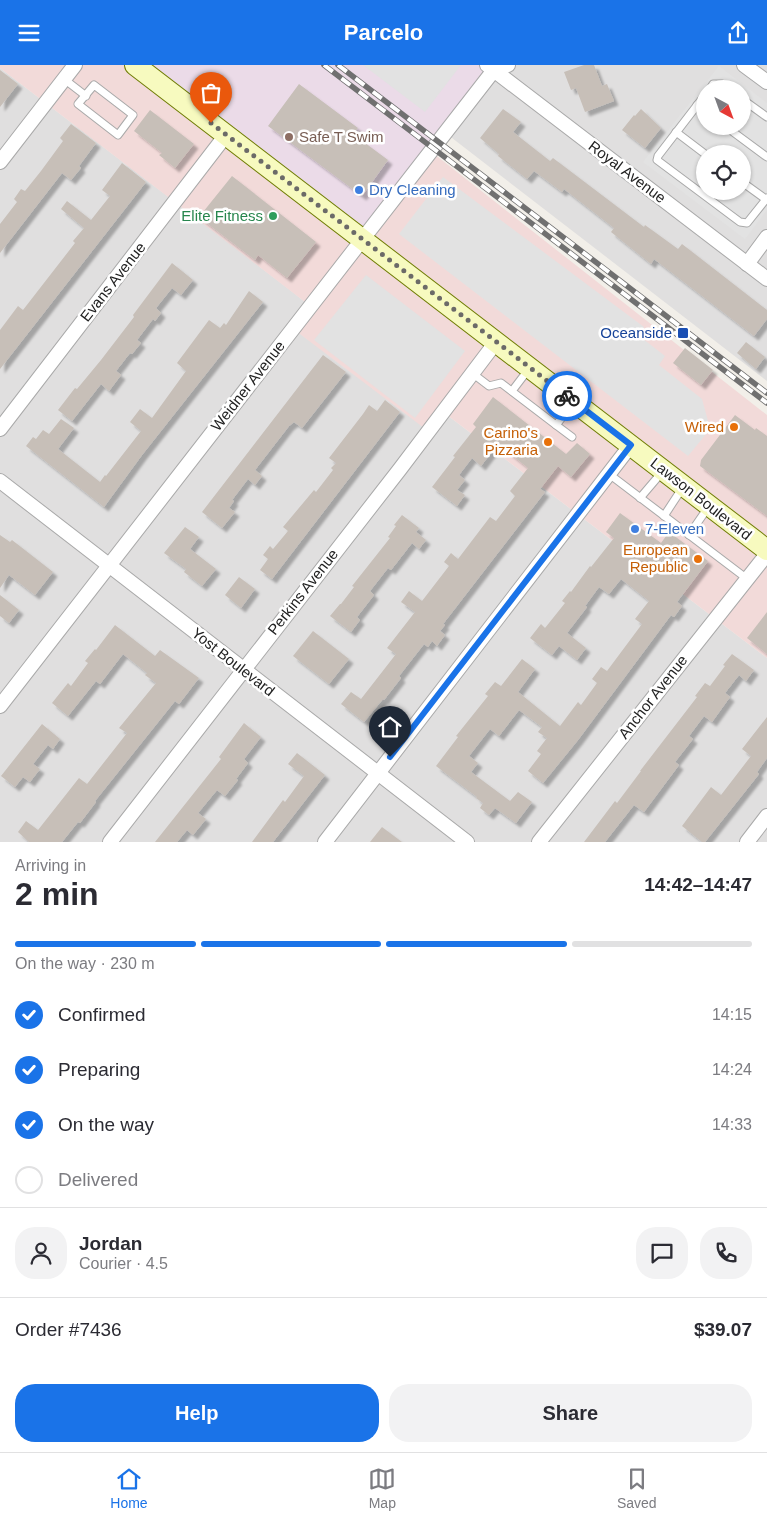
<!DOCTYPE html>
<meta charset="utf-8">
<style>
body{margin:0;font-family:Arial,sans-serif;background:#f2f2f3;color:#2b2b33;height:100vh;display:flex;flex-direction:column;font-size:19px;white-space:nowrap}
*{box-sizing:border-box;margin:0}
p{font-size:16px;color:#7c7c81}
.icon{flex:none;width:28px;height:28px;fill:none;stroke:currentColor;stroke-width:2;stroke-linecap:round;stroke-linejoin:round}
.map{position:relative;height:777px;overflow:hidden}
.drawer{display:flex;flex-direction:column;background:#fff;flex:1}
.drawer>*{flex:none}
.needle{width:32px;rotate:139deg}
.controls{position:absolute;left:696px;top:15px;display:grid;gap:10px}
.controls a{display:grid;place-items:center;width:55px;height:55px;border-radius:50%;background:#fff;box-shadow:0 1px 4px #0004;font-size:25px}
.pin{position:absolute;display:grid;place-items:center;width:42px;height:42px;color:#fff;margin:-51px -21px;border-radius:50% 50% 50% 0;rotate:-45deg;box-shadow:0 0 5px #0007}
.pin .icon{rotate:45deg}
.courier{position:absolute;display:grid;place-items:center;width:50px;height:50px;margin:-25px;border:4px solid #1a73e8;border-radius:50%;background:#fff;color:#222;box-shadow:0 1px 6px #0007}
.summary em{font-style:normal;font-weight:700}
.summary div{display:flex;flex-direction:column-reverse}
.summary{display:flex;align-items:center;justify-content:space-between;height:85px;padding:0 15px}
h1{font-size:32px;font-weight:700;line-height:38px}
.bar{display:grid;grid-template-columns:repeat(4,1fr);gap:8px 5px;align-content:center;height:60px;padding:0 15px}
.bar i{height:6px;border-radius:4px;background:#e1e1e2}
.bar .selected{background:#1a73e8}
.bar p{grid-column:span 4}
.line{display:flex;align-items:center;gap:12px;padding:0 15px;border-top:1px solid #e1e1e2}
.line div{flex:1}
.round{display:grid;place-items:center;flex:none;width:52px;height:52px;border-radius:20px;background:#f2f2f3}
ol{padding:0 15px;list-style:none}
li{display:flex;align-items:center;gap:15px;height:55px}
li p{margin-inline-start:auto}
li .icon{padding:5px;border-radius:50%;background:#1a73e8;color:#fff;stroke-width:4}
li:last-child{color:#7c7c81}
li i{width:28px;height:28px;border:2px solid #e1e1e2;border-radius:50%}
.button{display:flex;gap:10px;margin-top:auto;padding:10px 15px}
.button a{flex:1;height:58px;border-radius:20px;background:#1a73e8;color:#fff;font-size:20px;font-weight:700;line-height:58px;text-align:center}
.button a+a{background:#f2f2f3;color:#2b2b33}
header{display:flex;justify-content:space-between;align-items:center;height:65px;padding:0 15px;background:#1a73e8;color:#fff;font-size:22px;font-weight:700}
.dock{display:flex;justify-content:space-around;align-items:center;height:70px;border-top:1px solid #e1e1e2;background:#fff;font-size:14px;color:#7c7c81}
.dock a{display:grid;justify-items:center;gap:2px}
.dock .selected{color:#1a73e8}
.map>svg:first-child{display:block}
</style>
<header><svg class="icon" aria-label="menu" viewBox="0 0 24 24"><path d="M4 6h16M4 12h16M4 18h16"/></svg>Parcelo<svg class="icon" aria-label="share" viewBox="0 0 24 24"><path d="M12 15V3M7 8l5-5 5 5M5 13v7h14v-7"/></svg></header>
<div class="map">
<svg width="767" height="777" viewBox="0 0 767 777">
<defs>
<filter id="shadow"><feDropShadow dx="4.5" dy="4.5" stdDeviation="1" flood-color="#0004"/></filter>
</defs>
<rect width="100%" height="100%" fill="#f2efe9"/>
<g fill="#e0dfdf" fill-rule="evenodd">
<path d="M 480,0 L 767,0 L 767,316 L 443,66 ZM 705,24 L 742,24 L 742,61 L 705,61 ZM 705,89 L 742,89 L 742,126 L 705,126 Z"/>
<polygon points="0,3 290,225 447,350 767,593 767,777 0,777"/>
</g>
<polygon fill="#f2dad9" points="0,0 134,0 429,85 767,350 767,593 447,350 432,369 288,260 305,237 0,3"/>
<polygon fill="#ebdbe8" points="134,0 480,0 489,7 360,170"/>
<g fill="#e2e2e2" fill-rule="evenodd">
<polygon points="363,0 461,0 425,47"/>
<path d="M 719,1 L 767,38 L 767,145 L 745,174 L 643,97 ZM 705,24 L 742,24 L 742,61 L 705,61 ZM 705,89 L 742,89 L 742,126 L 705,126 Z"/>
<polygon points="443,112 644,262 638,270 665,291 659,300 702,334 708,356 707,368 688,391 399,169"/>
<polygon points="366,210 465,286 415,353 314,275"/>
</g>
<g fill="#c7bfb8" filter="url(#shadow)">
<polygon points="584,0 594,0 602,21 607,19 614,36 585,47 576,23 571,25 564,7"/>
<polygon points="0,5 18,19 0,42"/>
<polygon points="299,19 358,63 353,69 388,95 362,131 268,61"/>
<polygon points="503,44 521,57 513,67 550,96 553,93 644,162 645,160 678,184 682,179 767,245 767,254 754,271 654,194 651,199 611,167 614,163 564,124 562,127 534,106 527,114 498,91 499,89 480,73"/>
<polygon points="641,44 661,63 645,83 622,65 634,50 635,51"/>
<polygon points="150,45 194,79 175,103 159,90 162,88 134,66"/>
<polygon points="71,59 96,78 79,101 81,103 71,115 62,108 0,188 0,159 17,137 14,134 21,124 25,126 41,106 63,76 60,73"/>
<polygon points="122,98 146,117 0,304 0,265 18,241 23,245 75,178 73,176 84,163 61,144 67,136 91,155 110,131 102,125"/>
<polygon points="232,111 316,177 287,213 258,190 255,195 199,152"/>
<polygon points="172,198 193,215 181,230 172,223 156,243 161,248 155,256 153,254 137,275 141,278 132,289 130,288 116,306 121,310 109,326 101,319 72,356 58,345 75,323 77,324 101,295 134,252 133,250"/>
<polygon points="249,226 263,237 142,390 104,442 26,381 33,372 36,374 43,365 49,369 61,354 74,363 58,384 100,417 105,410 106,411 141,366 130,357 140,344 152,353 186,306 177,298 209,255 220,263 224,258 226,260"/>
<polygon points="746,277 765,292 756,304 737,288"/>
<polygon points="685,283 713,305 701,320 673,298"/>
<polygon points="323,290 346,307 302,363 294,357 289,361 255,405 262,411 255,420 248,414 232,435 234,436 229,443 235,447 222,463 202,447"/>
<polygon points="493,332 566,389 577,378 590,389 571,412 558,401 540,424 545,427 443,559 445,560 440,566 445,570 437,581 432,576 428,582 424,579 399,611 401,613 384,635 383,634 364,657 341,639 351,627 361,634 396,589 387,583 415,547 401,537 409,526 422,536 449,501 444,497 451,488 458,494 490,452 496,456 515,431 510,426 528,403 498,379 481,401 472,393 459,410 465,415 457,425 465,430 457,441 432,422 455,392 453,391 476,362 473,359"/>
<polygon points="385,335 400,347 272,514 260,505 268,494 263,490 270,481 273,484 288,466 283,462 314,425 316,427 333,405 331,403 336,398 329,393 363,349 369,340 377,346"/>
<polygon points="735,350 755,365 756,363 767,371 767,451 700,401 701,395"/>
<polygon points="620,448 661,478 669,467 708,496 677,537 682,541 674,552 671,550 578,675 543,718 528,706 541,689 537,686 547,673 538,667 542,662 519,645 499,671 490,664 469,691 478,698 471,707 510,736 518,727 532,737 516,758 495,743 489,750 480,743 483,738 476,733 477,732 436,701 458,672 456,671 488,631 485,629 495,617 501,621 522,594 535,604 518,627 560,661 578,637 581,640 597,618 592,614 601,602 607,606 642,559 635,554 649,536 621,514 609,529 599,522 585,541 587,542 567,568 586,583 577,595 559,581 552,590 530,573 541,559 545,563 565,538 562,536 570,526 571,527 590,501 591,502 614,473 606,467"/>
<polygon points="402,450 419,463 416,467 426,475 419,484 412,478 391,505 388,503 370,526 374,530 357,552 360,555 351,567 330,551 340,539 341,539 354,522 352,521 390,473 388,472 396,461 394,460"/>
<polygon points="185,462 199,472 190,484 216,504 202,521 184,507 186,504 164,488"/>
<polygon points="0,470 10,477 12,475 53,507 35,530 9,510 0,523"/>
<polygon points="239,512 255,524 241,543 225,530"/>
<polygon points="0,530 19,545 9,558 0,551"/>
<polygon points="767,547 767,589 747,573"/>
<polygon points="115,560 155,591 160,585 199,613 179,639 175,636 95,736 96,737 80,758 78,757 62,777 29,777 18,767 26,756 38,765 79,713 87,719 127,668 119,663 156,618 145,610 147,608 123,589 100,619 96,616 68,651 52,638 68,618 71,621 88,598 85,596 95,584 96,585"/>
<polygon points="313,566 349,594 329,619 293,591"/>
<polygon points="732,589 754,605 746,616 739,610 725,628 730,632 712,657 704,651 689,671 693,674 675,697 679,700 644,747 634,740 605,777 584,777 615,736 617,738 641,706 640,706 697,632 695,631 705,618 710,621 725,601 723,600"/>
<polygon points="767,652 767,693 757,707 759,709 705,777 702,777 682,761 711,722 721,730 751,691 742,684"/>
<polygon points="244,658 261,672 244,694 248,698 236,714 238,715 225,731 217,725 198,748 206,754 193,770 187,765 177,777 155,777 221,694 219,692"/>
<polygon points="42,659 60,674 53,684 48,680 33,699 40,704 30,717 23,712 15,722 1,711"/>
<polygon points="297,688 325,710 273,777 252,777 283,735 285,737 304,711 288,699"/>
<polygon points="382,762 402,777 370,777"/>
</g>
<g fill="none" stroke-linecap="round" stroke-linejoin="round">
<defs>
<g id="service">
<polyline points="64,14 86,31"/>
<polygon points="94,20 133,50 118,70 78,39"/>
<polyline points="710,24 713,19 722,19 729,24"/>
<polyline points="705,30 658,91 657,95 740,157 747,158 767,133"/>
<polyline points="742,34 767,52"/>
<polyline points="697,40 705,46"/>
<polyline points="725,61 767,92"/>
<polyline points="676,67 705,89"/>
<polyline points="742,117 767,135"/>
<polyline points="472,308 489,321 501,318 556,360 573,339"/>
<polyline points="512,326 528,305"/>
<polyline points="556,360 572,372"/>
<polyline points="609,409 746,513"/>
<polyline points="640,433 663,406"/>
<polyline points="664,451 683,422"/>
<polyline points="689,470 709,441"/>
</g>
<g id="minor">
<polyline points="487,0 767,214"/>
<polyline points="744,0 767,17"/>
<polyline points="494,5 508,0"/>
<polyline points="0,97 75,0"/>
<polyline points="747,199 767,172"/>
<polyline points="0,364 226,70"/>
<polyline points="0,416 467,777"/>
<polyline points="0,641 494,5 495,0"/>
<polyline points="110,777 400,404 496,277"/>
<polyline points="325,777 631,380"/>
<polyline points="539,777 767,489"/>
<polyline points="747,777 767,751"/>
</g>
<polyline id="secondary" points="135,0 767,485"/>
</defs>
<use href="#service" stroke="#a9a9a9" stroke-width="9"/>
<use href="#minor" stroke="#a9a9a9" stroke-width="16"/>
<use href="#secondary" stroke="#707d05" stroke-width="22"/>
<use href="#service" stroke="#fff" stroke-width="7"/>
<use href="#minor" stroke="#fff" stroke-width="14"/>
<use href="#secondary" stroke="#f7fabf" stroke-width="20"/>
<defs>
<g id="rail">
<polyline points="324,0 767,338"/>
<polyline points="338,0 767,328"/>
</g>
</defs>
<use href="#rail" stroke="#707070" stroke-width="5.5"/>
<use href="#rail" stroke="#fff" stroke-width="4" stroke-dasharray="11" stroke-linecap="butt"/>
</g>
<g fill="none" stroke-linecap="round" stroke-linejoin="round">
<polyline stroke="#6b6a68" stroke-width="5" stroke-dasharray="0 9" points="211,58 567,331"/>
<polyline stroke="#1a73e8" stroke-width="6" points="390,692 631,380 567,331"/>
</g>
<circle fill="#8d6e63" stroke="#fff" stroke-width="2" cx="289" cy="72" r="5"/>
<g fill="#3f7fe0" stroke="#fff" stroke-width="2">
<circle cx="359" cy="125" r="5"/>
<circle cx="635" cy="464" r="5"/>
</g>
<circle fill="#2e9e5b" stroke="#fff" stroke-width="2" cx="273" cy="151" r="5"/>
<rect fill="#1a4fb4" stroke="#fff" stroke-width="2" x="677" y="262" width="12" height="12" rx="2.5"/>
<g fill="#e8710a" stroke="#fff" stroke-width="2">
<circle cx="734" cy="362" r="5"/>
<circle cx="548" cy="377" r="5"/>
<circle cx="698" cy="494" r="5"/>
</g>
<g text-anchor="middle" stroke-width="5" stroke-linejoin="round" paint-order="stroke">
<g font-size="15" fill="#785e54" stroke="#fff" text-anchor="start">
<text x="299" y="77">Safe T Swim</text>
</g>
<g font-size="15" fill="#222" stroke="#fff">
<text transform="translate(627 107) rotate(37)" y="5">Royal Avenue</text>
<text transform="translate(113 217) rotate(-52)" y="5">Evans Avenue</text>
<text transform="translate(248 321) rotate(-52)" y="5">Weidner Avenue</text>
<text transform="translate(701 434) rotate(38)" y="5">Lawson Boulevard</text>
<text transform="translate(303 527) rotate(-52)" y="5">Perkins Avenue</text>
<text transform="translate(233 597) rotate(38)" y="5">Yost Boulevard</text>
<text transform="translate(653 632) rotate(-52)" y="5">Anchor Avenue</text>
</g>
<g font-size="15" fill="#366cbe" stroke="#fff" text-anchor="start">
<text x="369" y="130">Dry Cleaning</text>
<text x="645" y="469">7-Eleven</text>
</g>
<g font-size="15" fill="#27864d" stroke="#fff" text-anchor="end">
<text x="263" y="156">Elite Fitness</text>
</g>
<g font-size="15" fill="#164399" stroke="#fff" text-anchor="end">
<text x="672" y="273">Oceanside</text>
</g>
<g font-size="15" fill="#c56008" stroke="#fff" text-anchor="end">
<text x="724" y="367">Wired</text>
<text x="538" y="373">Carino's<tspan x="538" dy="17">Pizzaria</tspan></text>
<text x="688" y="490">European<tspan x="688" dy="17">Republic</tspan></text>
</g>
</g>
</svg>
<div class="controls">
<a><svg class="needle" viewBox="-14 -14 28 28"><path d="M0-13l5 13h-10z" fill="#e53935"/><path d="M0 13l5-13h-10z" fill="#7c7c81"/></svg></a>
<a><svg class="icon" aria-label="locate" viewBox="0 0 24 24"><circle cx="12" cy="12" r="6"/><path d="M12 2v4M12 18v4M2 12h4M18 12h4"/></svg></a>
</div>
<div class="pin" style="left:211px;top:58px;background:#ea580c"><svg class="icon" aria-label="bag" viewBox="0 0 24 24"><path d="M5 8h14l-1 12H6zM9 8a3 3 0 0 1 6 0"/></svg></div>
<div class="pin" style="left:390px;top:692px;background:#1f2937"><svg class="icon" aria-label="home" viewBox="0 0 24 24"><path d="M3 11l9-7 9 7M6 9v11h12V9"/></svg></div>
<div class="courier" style="left:567px;top:331px"><svg class="icon" aria-label="bike" viewBox="0 0 24 24"><circle cx="6" cy="16" r="4"/><circle cx="18" cy="16" r="4"/><path d="M6 16l4-8h5l3 8M10 8l3 8H6M13 5h3"/></svg></div>
</div>
<section class="drawer">
<div class="summary"><div><h1>2 min</h1><p>Arriving in</p></div><em>14:42–14:47</em></div>
<div class="bar"><i class="selected"></i><i class="selected"></i><i class="selected"></i><i></i><p>On the way · 230 m</p></div>
<ol>
<li><svg class="icon" aria-label="check" viewBox="0 0 24 24"><path d="M5 12l5 5 9-10"/></svg>Confirmed<p>14:15</p></li>
<li><svg class="icon" aria-label="check" viewBox="0 0 24 24"><path d="M5 12l5 5 9-10"/></svg>Preparing<p>14:24</p></li>
<li><svg class="icon" aria-label="check" viewBox="0 0 24 24"><path d="M5 12l5 5 9-10"/></svg>On the way<p>14:33</p></li>
<li><i></i>Delivered</li>
</ol>
<div class="line" style="height:90px"><a class="round"><svg class="icon" aria-label="person" viewBox="0 0 24 24"><circle cx="12" cy="8" r="4"/><path d="M4 21q1-7 8-7t8 7"/></svg></a><div><b>Jordan</b><p>Courier · 4.5</p></div><a class="round"><svg class="icon" aria-label="chat" viewBox="0 0 24 24"><path d="M4 5h16v11H9l-5 4z"/></svg></a><a class="round"><svg class="icon" aria-label="phone" viewBox="0 0 24 24"><path d="M5 4h4l2 5-3 2q2 4 5 5l2-3 5 2v4C11 20 4 13 5 4z"/></svg></a></div>
<div class="line" style="height:65px"><div>Order #7436</div><b>$39.07</b></div>
<div class="button"><a>Help</a><a>Share</a></div>
</section>
<nav class="dock">
<a class="selected"><svg class="icon" aria-label="home" viewBox="0 0 24 24"><path d="M3 11l9-7 9 7M6 9v11h12V9"/></svg>Home</a>
<a><svg class="icon" aria-label="map" viewBox="0 0 24 24"><path d="M3 6l6-2 6 2 6-2v14l-6 2-6-2-6 2zM9 4v14M15 6v14"/></svg>Map</a>
<a><svg class="icon" aria-label="saved" viewBox="0 0 24 24"><path d="M7 4h10v16l-5-4-5 4z"/></svg>Saved</a>
</nav>
